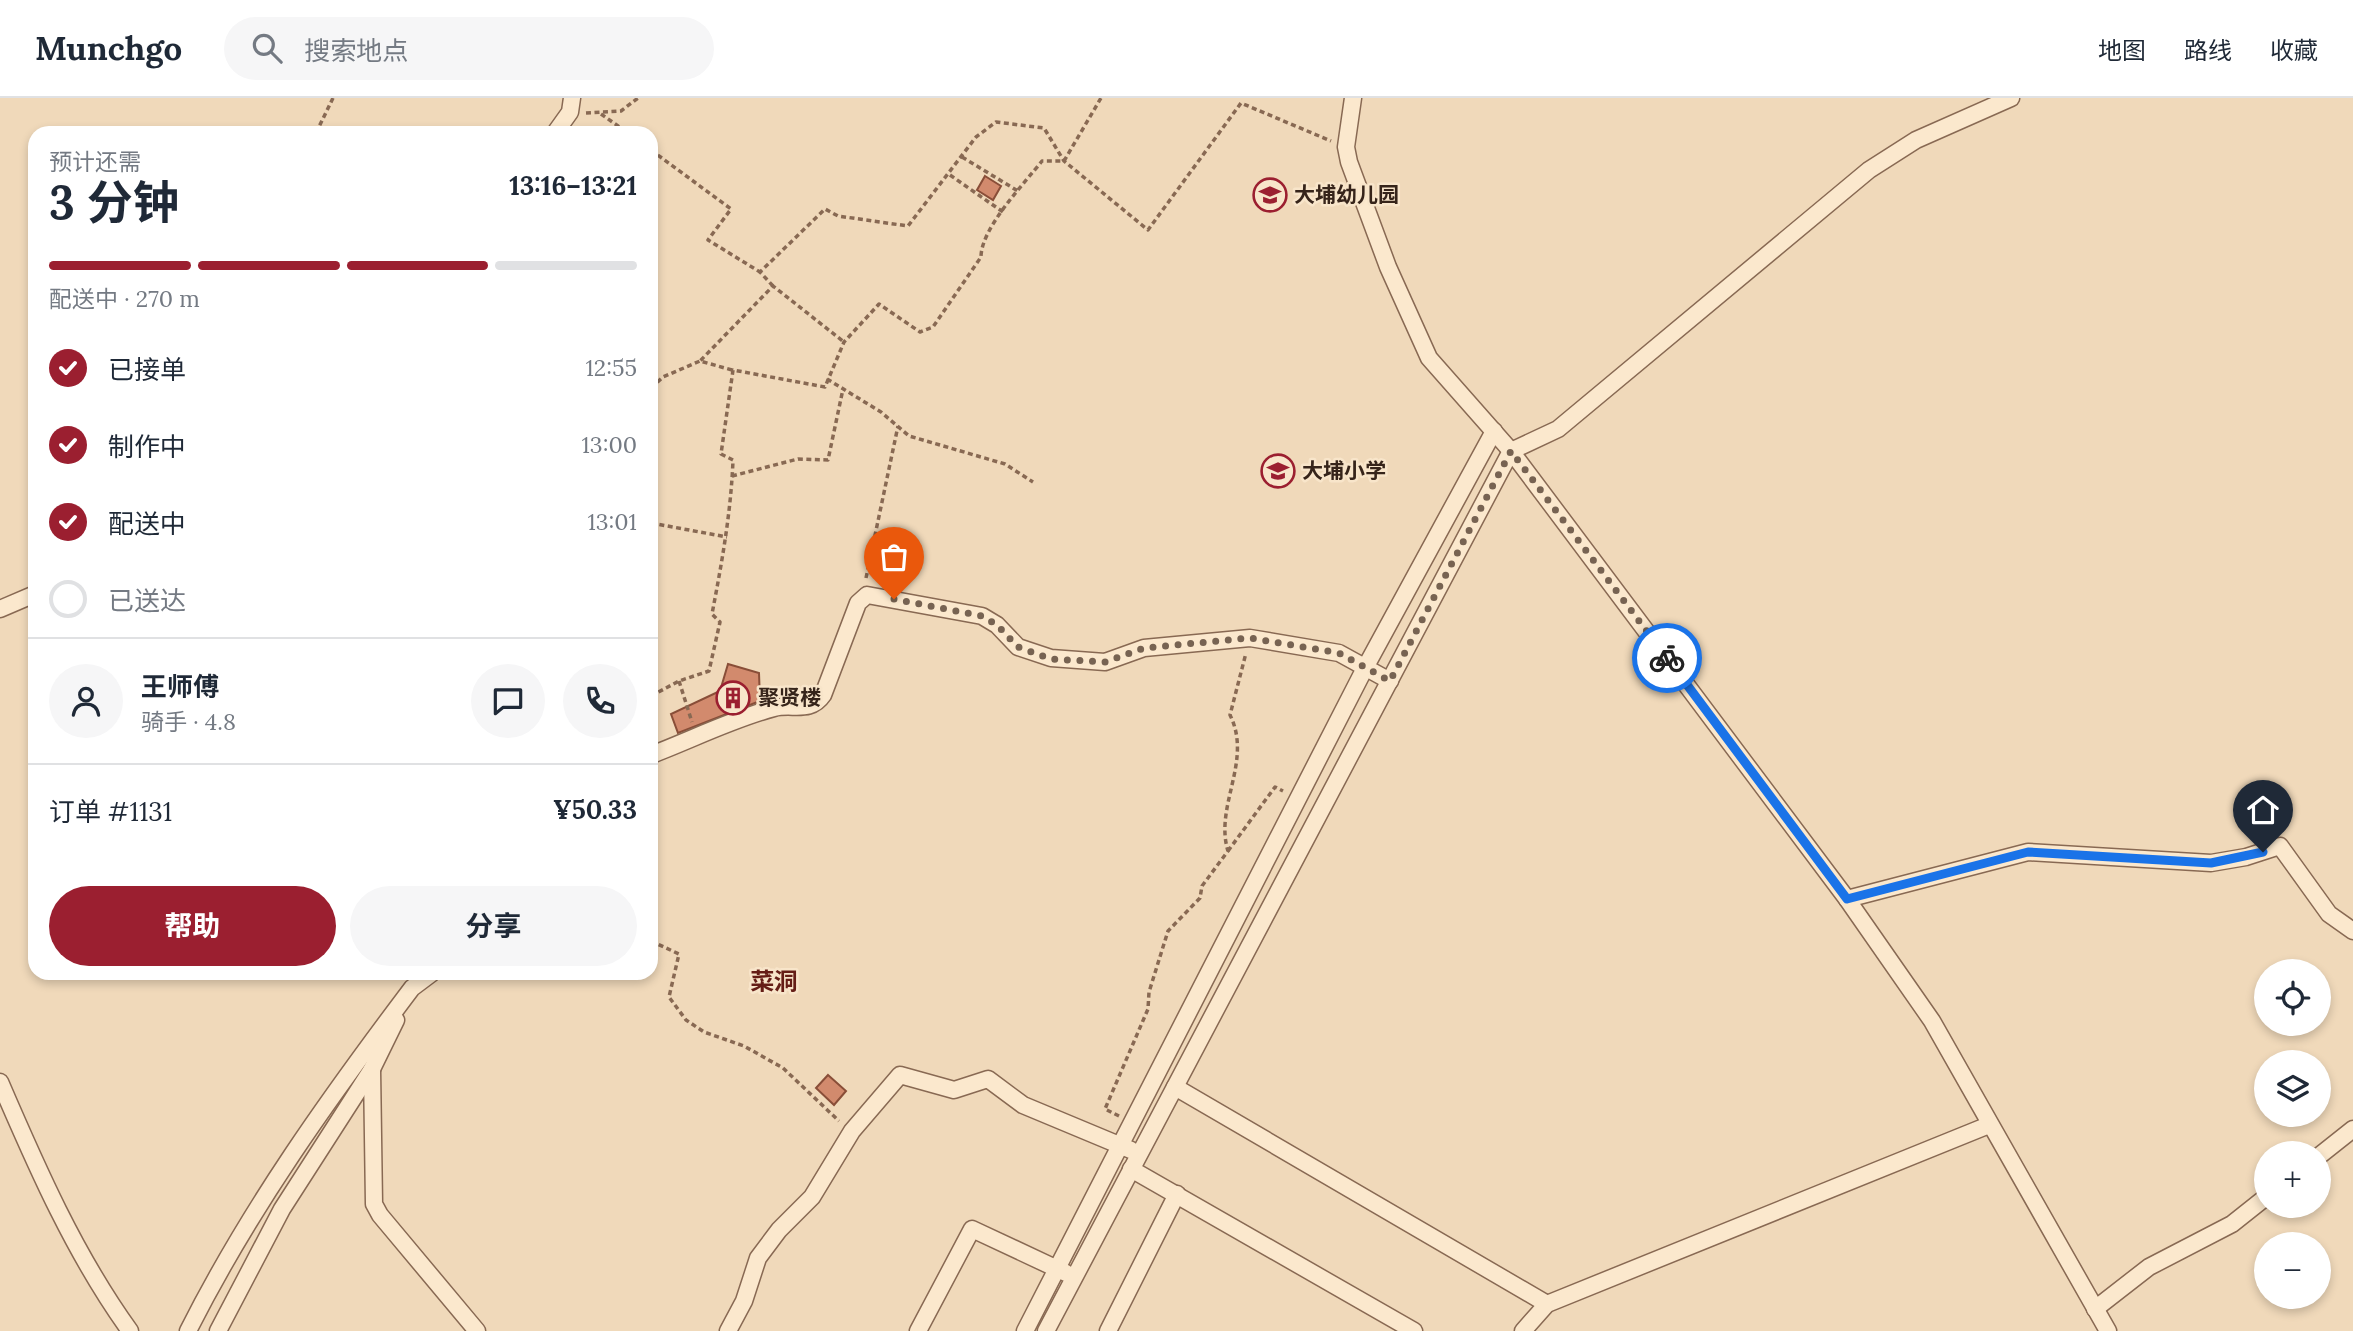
<!DOCTYPE html>
<html lang="zh">
<meta charset="utf-8">
<style>
body{margin:0;font-family:Lora,"Noto Sans SC",serif;background:#f6f6f7;color:#1f2937;height:100vh;display:flex;flex-direction:column;font-size:26px;white-space:nowrap}
*{box-sizing:border-box;margin:0}
p{font-size:23px;color:#747a83}
.icon{flex:none;width:38px;height:38px;fill:none;stroke:currentColor;stroke-width:2;stroke-linecap:round;stroke-linejoin:round}
.map{position:relative;flex:1;overflow:hidden}
.details{position:absolute;left:28px;top:28px;width:630px;height:854px;display:flex;flex-direction:column;background:#fff;border-radius:21px;box-shadow:0 4px 10px #0003}
.details>*{flex:none}
.fabs{position:absolute;left:2254px;top:861px;display:grid;gap:14px}
.fabs a{display:grid;place-items:center;width:77px;height:77px;border-radius:50%;background:#fff;box-shadow:0 4px 10px #0003;font-size:35px}
.pin{position:absolute;display:grid;place-items:center;width:60px;height:60px;color:#fff;margin:-72px -30px;border-radius:50% 50% 50% 0;rotate:-45deg;box-shadow:0 0 7px #0007}
.pin .icon{rotate:45deg}
.courier{position:absolute;display:grid;place-items:center;width:70px;height:70px;margin:-35px;border:5px solid #1a73e8;border-radius:50%;background:#fff;color:#222;box-shadow:0 2px 9px #0007}
.head em{font-style:normal;font-weight:700}
.head div{display:flex;flex-direction:column-reverse}
.head{display:flex;align-items:center;justify-content:space-between;height:119px;padding:0 21px}
h1{font-size:46px;font-weight:700;line-height:52px}
.bar{display:grid;grid-template-columns:repeat(4,1fr);gap:10px 7px;align-content:center;height:84px;padding:0 21px}
.bar i{height:9px;border-radius:5px;background:#e0e1e3}
.bar .selected{background:#9b1f30}
.bar p{grid-column:span 4}
.line{display:flex;align-items:center;gap:18px;padding:0 21px;border-top:2px solid #e0e1e3}
.line div{flex:1}
.round{display:grid;place-items:center;flex:none;width:74px;height:74px;border-radius:37px;background:#f6f6f7}
ol{padding:0 21px;list-style:none}
li{display:flex;align-items:center;gap:21px;height:77px}
li p{margin-inline-start:auto}
li .icon{padding:7px;border-radius:50%;background:#9b1f30;color:#fff;stroke-width:4}
li:last-child{color:#747a83}
li i{width:38px;height:38px;border:4px solid #e0e1e3;border-radius:50%}
.primary-button{display:flex;gap:14px;margin-top:auto;padding:14px 21px}
.primary-button a{flex:1;height:80px;border-radius:42px;background:#9b1f30;color:#fff;font-size:28px;font-weight:700;line-height:80px;text-align:center}
.primary-button a+a{background:#f6f6f7;color:#1f2937}
header{display:flex;align-items:center;gap:42px;box-sizing:border-box;height:98px;padding:0 35px;background:#fff;border-bottom:2px solid #e0e1e3}
header strong{font-size:33px}
nav{display:flex;gap:38px;margin-inline-start:auto;font-size:24px}
.search{width:490px;height:63px;background:#f6f6f7;display:flex;align-items:center;gap:18px;box-sizing:border-box;padding:0 24px;border-radius:38px;color:#747a83;font-size:26px}
.map>svg:first-child{display:block}
</style>
<header>
<strong>Munchgo</strong>
<div class="search"><svg class="icon" aria-label="search" viewBox="0 0 24 24"><circle cx="10" cy="10" r="6"/><path d="M15 15l6 6"/></svg>搜索地点</div>
<nav><a>地图</a><a>路线</a><a>收藏</a></nav>
</header>
<div class="map">
<svg width="2353" height="1233" viewBox="0 0 2353 1233">
<rect width="100%" height="100%" fill="#f0d9ba"/>
<g fill="#d28a6d" stroke="#894e38" stroke-width="2">
<polygon points="985,78 1001,88 993,102 977,92"/>
<polygon points="728,566 759,575 760,603 678,635 671,616 720,593"/>
<polygon points="828,977 846,993 834,1007 816,990"/>
</g>
<g fill="none" stroke-linecap="round" stroke-linejoin="round">
<defs>
<g id="street">
<polyline points="1353,0 1346,49 1349,64 1388,169 1429,260 1511,353 1847,801 1932,923 2108,1233"/>
<polyline points="555,35 570,14 572,0"/>
<polyline points="0,511 35,496"/>
<path d="M 651,657 C 691,642 732,621 774,610 C 792,605 810,616 823,597 L 858,505 L 867,497 L 982,518 L 997,527 L 1018,549 L 1051,560 L 1105,564 L 1144,550 L 1250,540 L 1339,555 L 1390,583"/>
<polyline points="1847,801 2028,754 2211,765 2246,759 2280,748 2329,816 2353,833"/>
<polyline points="372,971 374,1106 380,1117 477,1233"/>
<path d="M 0,984 C 37,1070 75,1157 130,1233"/>
<polyline points="1175,989 1547,1206"/>
<polyline points="2319,1058 2353,1031"/>
<polyline points="1131,1071 1414,1233"/>
<polyline points="2095,1211 2149,1169 2232,1126 2266,1099"/>
<path d="M 188,1233 C 250,1110 329,1000 412,890 L 432,875"/>
<polyline points="218,1233 282,1111 372,971 396,922"/>
<polyline points="728,1233 744,1203 758,1160 779,1132 812,1099 852,1033 900,977 954,992 988,981 1023,1007 1131,1052"/>
<polyline points="918,1233 972,1131 1066,1175"/>
<polyline points="1025,1233 1365,570 1494,333"/>
<polyline points="1046,1233 1511,353 1558,331 1869,72 1916,42 2011,0"/>
<polyline points="1108,1233 1177,1096"/>
<polyline points="1523,1233 1547,1206 1989,1027"/>
</g>
</defs>
<use href="#street" stroke="#886953" stroke-width="19"/>
<g stroke="#886953" stroke-width="3.5" stroke-dasharray="5 3.5" stroke-linecap="butt">
<polyline points="586,15 621,13 638,0"/>
<polyline points="601,16 628,35"/>
<polyline points="316,35 333,0"/>
<polyline points="651,52 731,111 708,142 760,174"/>
<polyline points="962,59 1018,93"/>
<polyline points="950,77 1003,114"/>
<polyline points="773,188 760,174 825,111 838,118 908,128 976,39 996,24 1044,30 1064,63 1148,132 1241,5 1331,43"/>
<polyline points="732,272 700,263 773,188 844,244"/>
<polyline points="827,281 881,314 909,338 1005,366 1033,384"/>
<polyline points="651,290 663,279 700,263"/>
<polyline points="732,378 798,361 828,362 843,291"/>
<polyline points="651,425 727,439"/>
<polyline points="651,434 653,426"/>
<polyline points="866,480 898,328"/>
<polyline points="679,583 692,624"/>
<path d="M 651,598 L 679,583 L 709,573 L 720,524 L 712,516 C 722,464 731,414 733,362 L 721,356 L 733,272 L 825,289 L 844,244 L 879,206 L 920,234 L 933,229 L 981,159 C 981,130 1024,86 1042,63 L 1064,63 L 1101,0"/>
<polyline points="1228,753 1275,689 1283,693"/>
<polyline points="651,843 679,856 669,899 686,922 704,934 744,948 783,970 839,1023"/>
<path d="M 1119,1018 L 1105,1011 L 1148,911 L 1149,894 L 1168,833 L 1200,800 L 1202,788 L 1228,753 C 1214,708 1253,663 1230,617 L 1246,555"/>
</g>
<use href="#street" stroke="#fbe8cd" stroke-width="16"/>
</g>
<g fill="none" stroke-linecap="round" stroke-linejoin="round">
<polyline stroke="#776352" stroke-width="7" stroke-dasharray="0 12.6" points="894,501 982,518 997,527 1018,549 1051,561 1105,564 1144,550 1250,540 1339,555 1390,583 1511,353 1667,560"/>
<polyline stroke="#1a73e8" stroke-width="9" points="1667,560 1847,801 2028,754 2211,765 2263,754"/>
</g>
<defs>
<symbol id="school-ring" viewBox="-11 -11 22 22"><circle r="9.5" fill="#f8e5ca" stroke="#9b1f30" stroke-width="1.5"/><path d="M0-5L7-2L0 1L-7-2ZM-4 1L0 2.5L4 1V4Q0 6-4 4Z" fill="#9b1f30"/></symbol>
<symbol id="building-ring" viewBox="-11 -11 22 22"><circle r="9.5" fill="#f8e5ca" stroke="#9b1f30" stroke-width="1.5"/><path d="M-4-6H4V6H1V3H-1V6H-4ZM-2.5-4.3h1.7v1.8h-1.7ZM.8-4.3h1.7v1.8H.8ZM-2.5-1h1.7V.8h-1.7ZM.8-1h1.7V.8H.8Z" fill="#9b1f30"/></symbol>
</defs>
<g fill-rule="evenodd">
<use href="#school-ring" x="1251" y="78" width="38" height="38"/>
<use href="#school-ring" x="1259" y="354" width="38" height="38"/>
<use href="#building-ring" x="714" y="581" width="38" height="38"/>
</g>
<g text-anchor="middle" stroke-width="5" stroke-linejoin="round" paint-order="stroke">
<g font-size="21" font-weight="bold" fill="#36241a" stroke="#f8e5ca" text-anchor="start">
<text x="1294" y="104">大埔幼儿园</text>
<text x="1302" y="380">大埔小学</text>
<text x="758" y="607">聚贤楼</text>
</g>
<g font-size="24" font-weight="bold" fill="#651d16" stroke="#f8e5ca">
<text x="774" y="892">菜洞</text>
</g>
</g>
</svg>
<div class="fabs">
<a><svg class="icon" aria-label="locate" viewBox="0 0 24 24"><circle cx="12" cy="12" r="6"/><path d="M12 2v4M12 18v4M2 12h4M18 12h4"/></svg></a>
<a><svg class="icon" aria-label="layers" viewBox="0 0 24 24"><path d="M12 4l9 5-9 5-9-5zM3 14l9 5 9-5"/></svg></a>
<a>+</a>
<a>−</a>
</div>
<div class="pin" style="left:894px;top:501px;background:#ea580c"><svg class="icon" aria-label="bag" viewBox="0 0 24 24"><path d="M5 8h14l-1 12H6zM9 8a3 3 0 0 1 6 0"/></svg></div>
<div class="pin" style="left:2263px;top:754px;background:#1f2937"><svg class="icon" aria-label="home" viewBox="0 0 24 24"><path d="M3 11l9-7 9 7M6 9v11h12V9"/></svg></div>
<div class="courier" style="left:1667px;top:560px"><svg class="icon" aria-label="bike" viewBox="0 0 24 24"><circle cx="6" cy="16" r="4"/><circle cx="18" cy="16" r="4"/><path d="M6 16l4-8h5l3 8M10 8l3 8H6M13 5h3"/></svg></div>
<section class="details">
<div class="head"><div><h1>3 分钟</h1><p>预计还需</p></div><em>13:16–13:21</em></div>
<div class="bar"><i class="selected"></i><i class="selected"></i><i class="selected"></i><i></i><p>配送中 · 270 m</p></div>
<ol>
<li><svg class="icon" aria-label="check" viewBox="0 0 24 24"><path d="M5 12l5 5 9-10"/></svg>已接单<p>12:55</p></li>
<li><svg class="icon" aria-label="check" viewBox="0 0 24 24"><path d="M5 12l5 5 9-10"/></svg>制作中<p>13:00</p></li>
<li><svg class="icon" aria-label="check" viewBox="0 0 24 24"><path d="M5 12l5 5 9-10"/></svg>配送中<p>13:01</p></li>
<li><i></i>已送达</li>
</ol>
<div class="line" style="height:126px"><a class="round"><svg class="icon" aria-label="person" viewBox="0 0 24 24"><circle cx="12" cy="8" r="4"/><path d="M4 21q1-7 8-7t8 7"/></svg></a><div><b>王师傅</b><p>骑手 · 4.8</p></div><a class="round"><svg class="icon" aria-label="chat" viewBox="0 0 24 24"><path d="M4 5h16v11H9l-5 4z"/></svg></a><a class="round"><svg class="icon" aria-label="phone" viewBox="0 0 24 24"><path d="M5 4h4l2 5-3 2q2 4 5 5l2-3 5 2v4C11 20 4 13 5 4z"/></svg></a></div>
<div class="line" style="height:91px"><div>订单 #1131</div><b>¥50.33</b></div>
<div class="primary-button"><a>帮助</a><a>分享</a></div>
</section>
</div>
